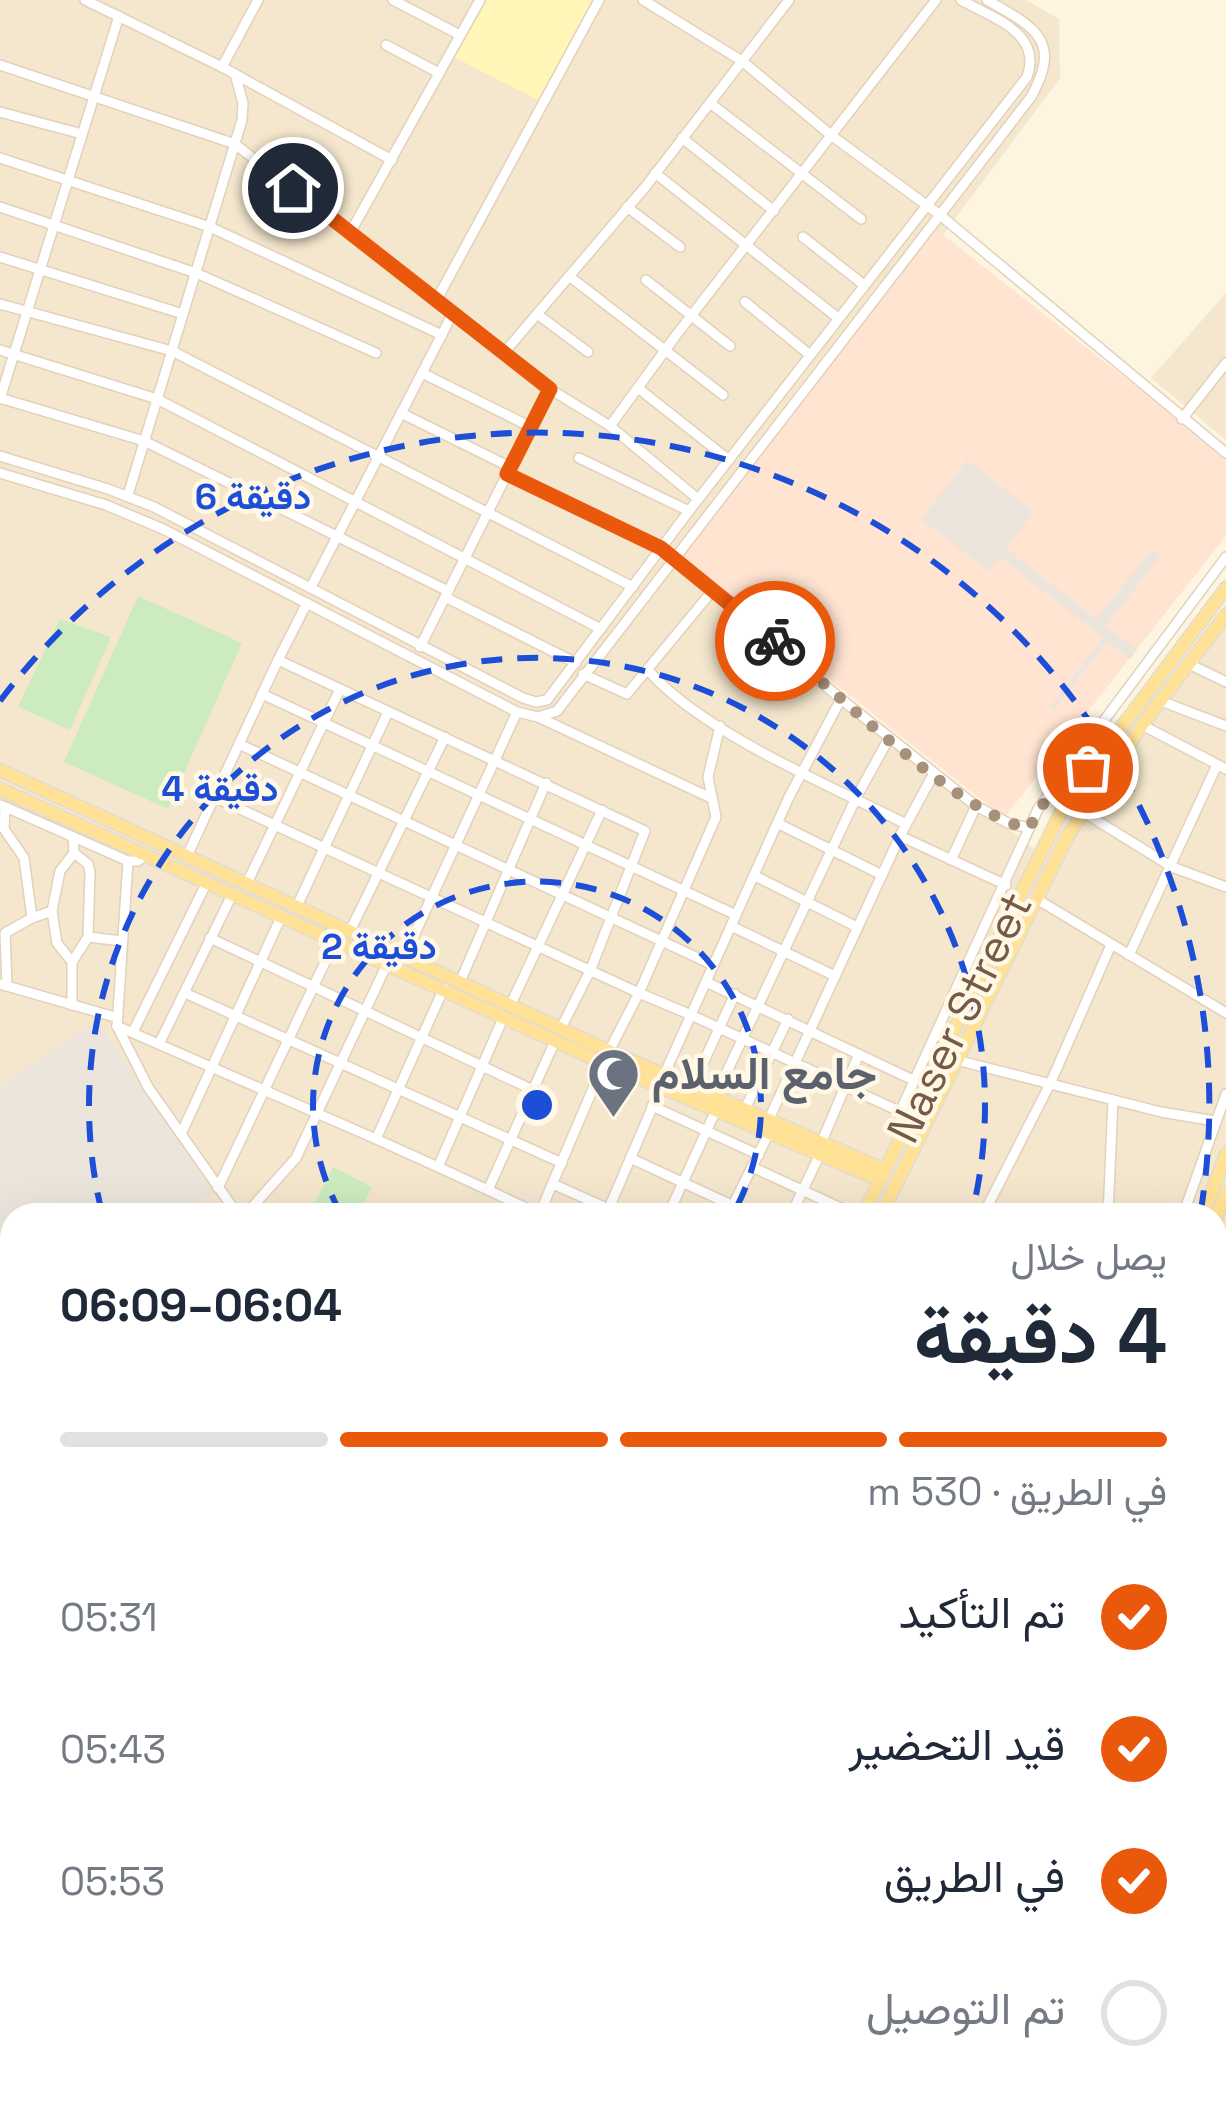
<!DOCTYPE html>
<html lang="ar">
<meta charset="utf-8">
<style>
body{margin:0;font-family:"Space Grotesk",Vazirmatn,sans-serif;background:#f2f2f3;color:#1f2937;direction:rtl;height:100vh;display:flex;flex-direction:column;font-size:45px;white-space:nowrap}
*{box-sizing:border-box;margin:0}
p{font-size:39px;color:#747a83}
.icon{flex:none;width:66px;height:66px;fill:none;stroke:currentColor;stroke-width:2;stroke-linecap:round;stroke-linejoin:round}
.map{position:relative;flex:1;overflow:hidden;direction:ltr}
.drawer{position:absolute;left:0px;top:1203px;width:1227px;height:903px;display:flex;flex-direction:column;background:#fff;border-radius:36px 36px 0 0;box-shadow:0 12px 48px #0002;direction:rtl}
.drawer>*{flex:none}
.pin{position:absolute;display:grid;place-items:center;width:102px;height:102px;color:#fff;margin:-51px;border:6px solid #fff;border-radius:50%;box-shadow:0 3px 12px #0007}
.courier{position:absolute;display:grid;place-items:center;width:120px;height:120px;margin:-60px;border:9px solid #ea580c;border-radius:50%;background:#fff;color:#222;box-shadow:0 3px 15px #0007}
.summary em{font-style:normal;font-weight:700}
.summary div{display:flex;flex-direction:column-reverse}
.summary{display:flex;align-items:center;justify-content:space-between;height:204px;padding:0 60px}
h1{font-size:78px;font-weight:700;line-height:90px}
.bar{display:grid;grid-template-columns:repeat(4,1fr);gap:18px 12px;align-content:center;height:144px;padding:0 60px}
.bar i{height:15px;border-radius:9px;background:#e0e1e3}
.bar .on{background:#ea580c}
.bar p{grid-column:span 4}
ol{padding:0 60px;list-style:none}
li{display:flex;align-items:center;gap:36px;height:132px}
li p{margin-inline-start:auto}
li .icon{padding:12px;border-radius:50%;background:#ea580c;color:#fff;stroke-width:4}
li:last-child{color:#747a83}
li i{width:66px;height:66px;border:6px solid #e0e1e3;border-radius:50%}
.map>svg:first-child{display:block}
</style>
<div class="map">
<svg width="1226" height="2104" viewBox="0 0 1226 2104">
<rect width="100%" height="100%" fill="#fdf5e0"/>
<g fill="#f5e7ce">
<polygon points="0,0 1026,0 1059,19 1060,78 688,576 1037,851 1226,603 1226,1957 1215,1973 1215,1215 12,1215 12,1654 0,1665"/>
<polygon points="1226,293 1226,440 1151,378"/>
<polygon points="488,2094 1072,2094 1041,2104 497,2104"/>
</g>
<polygon fill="#ffe4d2" points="933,227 1226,457 1226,536 1004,818 678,559"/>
<g fill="#ebe5dc">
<polygon points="967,460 1034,512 1006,548 1096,619 1152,549 1160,556 1106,626 1137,650 1130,659 1107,642 1054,710 1050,706 1103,638 1000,557 988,571 921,519"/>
<polygon points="97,1021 214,1193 182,1215 12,1215 12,1330 6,1334 0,1326 0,1087"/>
</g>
<g fill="#ccebbe">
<polygon points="138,596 242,643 168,809 64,762"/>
<polygon points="60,619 111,637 70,730 18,707"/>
<polygon points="333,1167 372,1187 357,1215 309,1215"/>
</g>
<polygon fill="#fff6b8" points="482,0 599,0 544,103 452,56"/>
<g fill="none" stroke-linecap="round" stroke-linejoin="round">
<defs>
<g id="minor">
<polyline points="85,0 222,67 392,160"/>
<polyline points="393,0 460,35"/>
<polyline points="643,0 742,61 832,136 940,215 1226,453"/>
<polyline points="386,45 439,73"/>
<polyline points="0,65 235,144 550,389 610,426 698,499"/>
<polyline points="222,67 258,0"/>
<polyline points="710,103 861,219"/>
<polyline points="0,112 82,134"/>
<polyline points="682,138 774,211"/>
<polyline points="0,158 210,227 442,335"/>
<polyline points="655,173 838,318"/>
<polyline points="0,207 196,273 376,353"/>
<polyline points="627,207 680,247"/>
<polyline points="350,233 480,0"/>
<polyline points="803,237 864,285"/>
<polyline points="0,257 183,314"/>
<polyline points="569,276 723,395"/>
<polyline points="646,280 730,346"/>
<polyline points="436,301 599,0"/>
<polyline points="745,302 810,355"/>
<polyline points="0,304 172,351 633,587"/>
<polyline points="537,314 588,352"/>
<polyline points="0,350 157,399 601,629"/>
<polyline points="503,354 646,186 789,0"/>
<polyline points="422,373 531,427"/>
<polyline points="638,388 729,460"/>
<polyline points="0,398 144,441 448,591"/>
<polyline points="0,399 119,16"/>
<polyline points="401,413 510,467"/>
<polyline points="1182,419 1226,363"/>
<polyline points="610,426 674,338 936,0"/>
<path d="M 0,456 L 108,489 L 154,507 L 523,698 L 536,702 L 547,700 L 689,511 L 1027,77 C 1043,33 993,18 961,0"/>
<polyline points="579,458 689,511"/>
<path d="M 0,473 L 106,505 L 163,529 L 517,712 L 538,717 L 557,711 L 1031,97 C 1063,40 1034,27 987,0"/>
<polyline points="507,474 661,548 841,699 976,806 1008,823 1029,828"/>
<polyline points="128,495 242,120 243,103 235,74"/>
<polyline points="311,587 452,315"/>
<polyline points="445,597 576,663"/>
<polyline points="420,647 550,389"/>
<polyline points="278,660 307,603"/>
<polyline points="1189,664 1226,682"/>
<path d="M 648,670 C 701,732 831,786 906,824"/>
<polyline points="583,674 627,694 713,590"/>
<polyline points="262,694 736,915"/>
<polyline points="1161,701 1226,726"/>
<polyline points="538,717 711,798"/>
<polyline points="1142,725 1226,769"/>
<polyline points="239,744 713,965"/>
<polyline points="214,797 639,993 716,817 708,777 720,726"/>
<polyline points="1,805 128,861"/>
<polyline points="5,807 4,829 24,858 32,918 5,933 7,986"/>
<polyline points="1083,812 1172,867 1226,887"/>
<polyline points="777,823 882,875"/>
<polyline points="900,836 1006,885"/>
<polyline points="146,855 138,861 128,861 117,1026 148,1087 238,1215"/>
<polyline points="187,856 278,660 645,831 590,971 561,1028"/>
<polyline points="951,860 976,806"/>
<polyline points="755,876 857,927"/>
<polyline points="247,883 340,689"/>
<polyline points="1035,898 1226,1013"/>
<polyline points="297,906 388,712"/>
<polyline points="52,911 60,871 74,853 73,837"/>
<polyline points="32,918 52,911 57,943 72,962 72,1005"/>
<polyline points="731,926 835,976"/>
<polyline points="350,931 445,737"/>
<polyline points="88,937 122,941"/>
<polyline points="210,938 533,1090 555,1041"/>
<polyline points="405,955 517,712"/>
<polyline points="1129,955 1217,765"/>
<polyline points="72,962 88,937 90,872 88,864 74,853"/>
<polyline points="460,982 546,783"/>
<polyline points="706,982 913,1080"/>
<polyline points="0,984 115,1017"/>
<polyline points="185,993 562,1163"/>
<polyline points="511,1004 602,810"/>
<polyline points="504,1016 438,1167 488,1190 533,1090"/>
<polyline points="117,1026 376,1139 444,988"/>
<polyline points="133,1032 207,882"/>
<polyline points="159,1044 233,893"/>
<polyline points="956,1060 1161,1112 1215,1121"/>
<polyline points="664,1075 691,1015 901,1112"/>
<polyline points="692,1087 735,994"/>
<polyline points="715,1097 856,798 889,738"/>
<polyline points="652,1106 759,1155"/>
<polyline points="745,1109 788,1019"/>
<polyline points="769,1119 900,836 934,773"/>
<polyline points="906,1128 901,1119 904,1103 1038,809 1226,557"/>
<polyline points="181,1134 282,915"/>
<polyline points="376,1139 438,1167"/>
<polyline points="822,1141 859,1054"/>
<polyline points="630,1158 753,1215"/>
<polyline points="752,1167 856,1215"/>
<polyline points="553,1184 622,1215"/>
<polyline points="218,1188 336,939"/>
<polyline points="488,1190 539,1214"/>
<polyline points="988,1207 1004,1215"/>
<polyline points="245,1215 296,1158 388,962"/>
<polyline points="539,1215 609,1051 639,993 691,1015 789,797 841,699"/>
<polyline points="606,1215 661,1087"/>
<polyline points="668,1215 716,1110"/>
<polyline points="728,1215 769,1133"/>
<polyline points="791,1215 820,1154"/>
<polyline points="983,1215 1050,1084 1111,945"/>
<polyline points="1108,1215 1113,1100"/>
<polyline points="1183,1215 1226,1094"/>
<polyline points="1215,1283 1226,1287"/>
<polyline points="1215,1684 1226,1687"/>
<polyline points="1215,1985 1226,1969"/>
<polyline points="0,2101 2,2104"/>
<polyline points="1081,2104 1102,2094"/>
</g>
<g id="major">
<polyline points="0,770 609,1051 885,1170"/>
<polyline points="0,789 588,1056 880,1180"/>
<polyline points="863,1215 1067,800 1226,588"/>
<polyline points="881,1215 1067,837 1142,725 1226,615"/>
<polyline points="1203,1215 1226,1154"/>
<polyline points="1215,1221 1226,1192"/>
<polyline points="0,1429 12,1441"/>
<polyline points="0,1454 12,1466"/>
<polyline points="587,2094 589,2104"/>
<polyline points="618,2094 626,2104"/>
<polyline points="649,2104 662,2094"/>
<polyline points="673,2104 680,2094"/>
</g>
</defs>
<use href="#minor" stroke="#e2d1bb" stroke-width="12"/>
<use href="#major" stroke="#e1dbd6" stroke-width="15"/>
<use href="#minor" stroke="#fff" stroke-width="9"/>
<use href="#major" stroke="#ffe295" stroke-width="12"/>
</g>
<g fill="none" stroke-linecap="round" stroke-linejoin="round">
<path stroke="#a5917c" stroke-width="12" stroke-dasharray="0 21.6" d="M 775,641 C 831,687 963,818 1029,828 L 1064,769 L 1080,780 L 1088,768"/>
<polyline stroke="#ea580c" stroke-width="15" points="293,188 550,389 507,474 661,548 775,641"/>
</g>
<g fill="none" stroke="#1d4ed8" stroke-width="6" stroke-dasharray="21 15">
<path d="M341 1214A224 224 0 1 1 733 1214"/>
<path d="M102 1213A448 448 0 1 1 972 1213"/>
<path d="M0 701A672 672 0 0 1 1201 1210"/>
</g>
<defs>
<symbol id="mosque-pin" viewBox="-11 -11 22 30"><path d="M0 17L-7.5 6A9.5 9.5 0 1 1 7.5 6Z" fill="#6b7280" stroke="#fff8e7"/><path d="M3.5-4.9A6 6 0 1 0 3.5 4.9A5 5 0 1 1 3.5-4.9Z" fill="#fff"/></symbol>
</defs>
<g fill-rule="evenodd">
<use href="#mosque-pin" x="584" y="1044" width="59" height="81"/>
</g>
<g text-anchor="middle" stroke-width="9" stroke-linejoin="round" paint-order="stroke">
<g font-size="45" fill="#755b46" stroke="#fff8e7">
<text transform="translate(959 1017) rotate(-64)" y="16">Naser Street</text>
</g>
<g font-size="45" font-weight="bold" fill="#5b616d" stroke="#fff8e7" text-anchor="start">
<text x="652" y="1089">جامع السلام</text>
</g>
</g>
<circle cx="537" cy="1105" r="18" fill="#1d4ed8" stroke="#fff8e7" stroke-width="6"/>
<g font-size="36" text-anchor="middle" font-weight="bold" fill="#1d4ed8" stroke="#fff8e7" stroke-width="9" stroke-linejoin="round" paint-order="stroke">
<text x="253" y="509">6 دقيقة</text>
<text x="220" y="801">4 دقيقة</text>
<text x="379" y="959">2 دقيقة</text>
</g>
</svg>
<div class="pin" style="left:1088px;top:768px;background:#ea580c"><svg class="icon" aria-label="bag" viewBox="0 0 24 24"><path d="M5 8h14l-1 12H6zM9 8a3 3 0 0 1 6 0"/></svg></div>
<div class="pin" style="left:293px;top:188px;background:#1f2937"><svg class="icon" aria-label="home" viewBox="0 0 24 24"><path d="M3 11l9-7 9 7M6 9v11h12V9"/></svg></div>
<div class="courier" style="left:775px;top:641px"><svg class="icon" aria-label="bike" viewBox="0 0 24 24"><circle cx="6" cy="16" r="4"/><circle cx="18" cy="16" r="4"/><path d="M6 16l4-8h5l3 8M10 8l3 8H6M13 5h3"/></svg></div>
<section class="drawer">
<div class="summary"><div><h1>4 دقيقة</h1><p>يصل خلال</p></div><em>06:04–06:09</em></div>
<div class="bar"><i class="on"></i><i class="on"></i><i class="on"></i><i></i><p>في الطريق · 530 m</p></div>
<ol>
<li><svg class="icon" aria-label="check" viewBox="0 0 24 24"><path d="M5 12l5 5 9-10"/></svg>تم التأكيد<p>05:31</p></li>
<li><svg class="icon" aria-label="check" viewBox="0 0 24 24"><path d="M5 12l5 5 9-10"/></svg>قيد التحضير<p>05:43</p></li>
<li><svg class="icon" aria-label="check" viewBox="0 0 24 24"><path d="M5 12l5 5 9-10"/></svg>في الطريق<p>05:53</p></li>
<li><i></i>تم التوصيل</li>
</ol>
</section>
</div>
